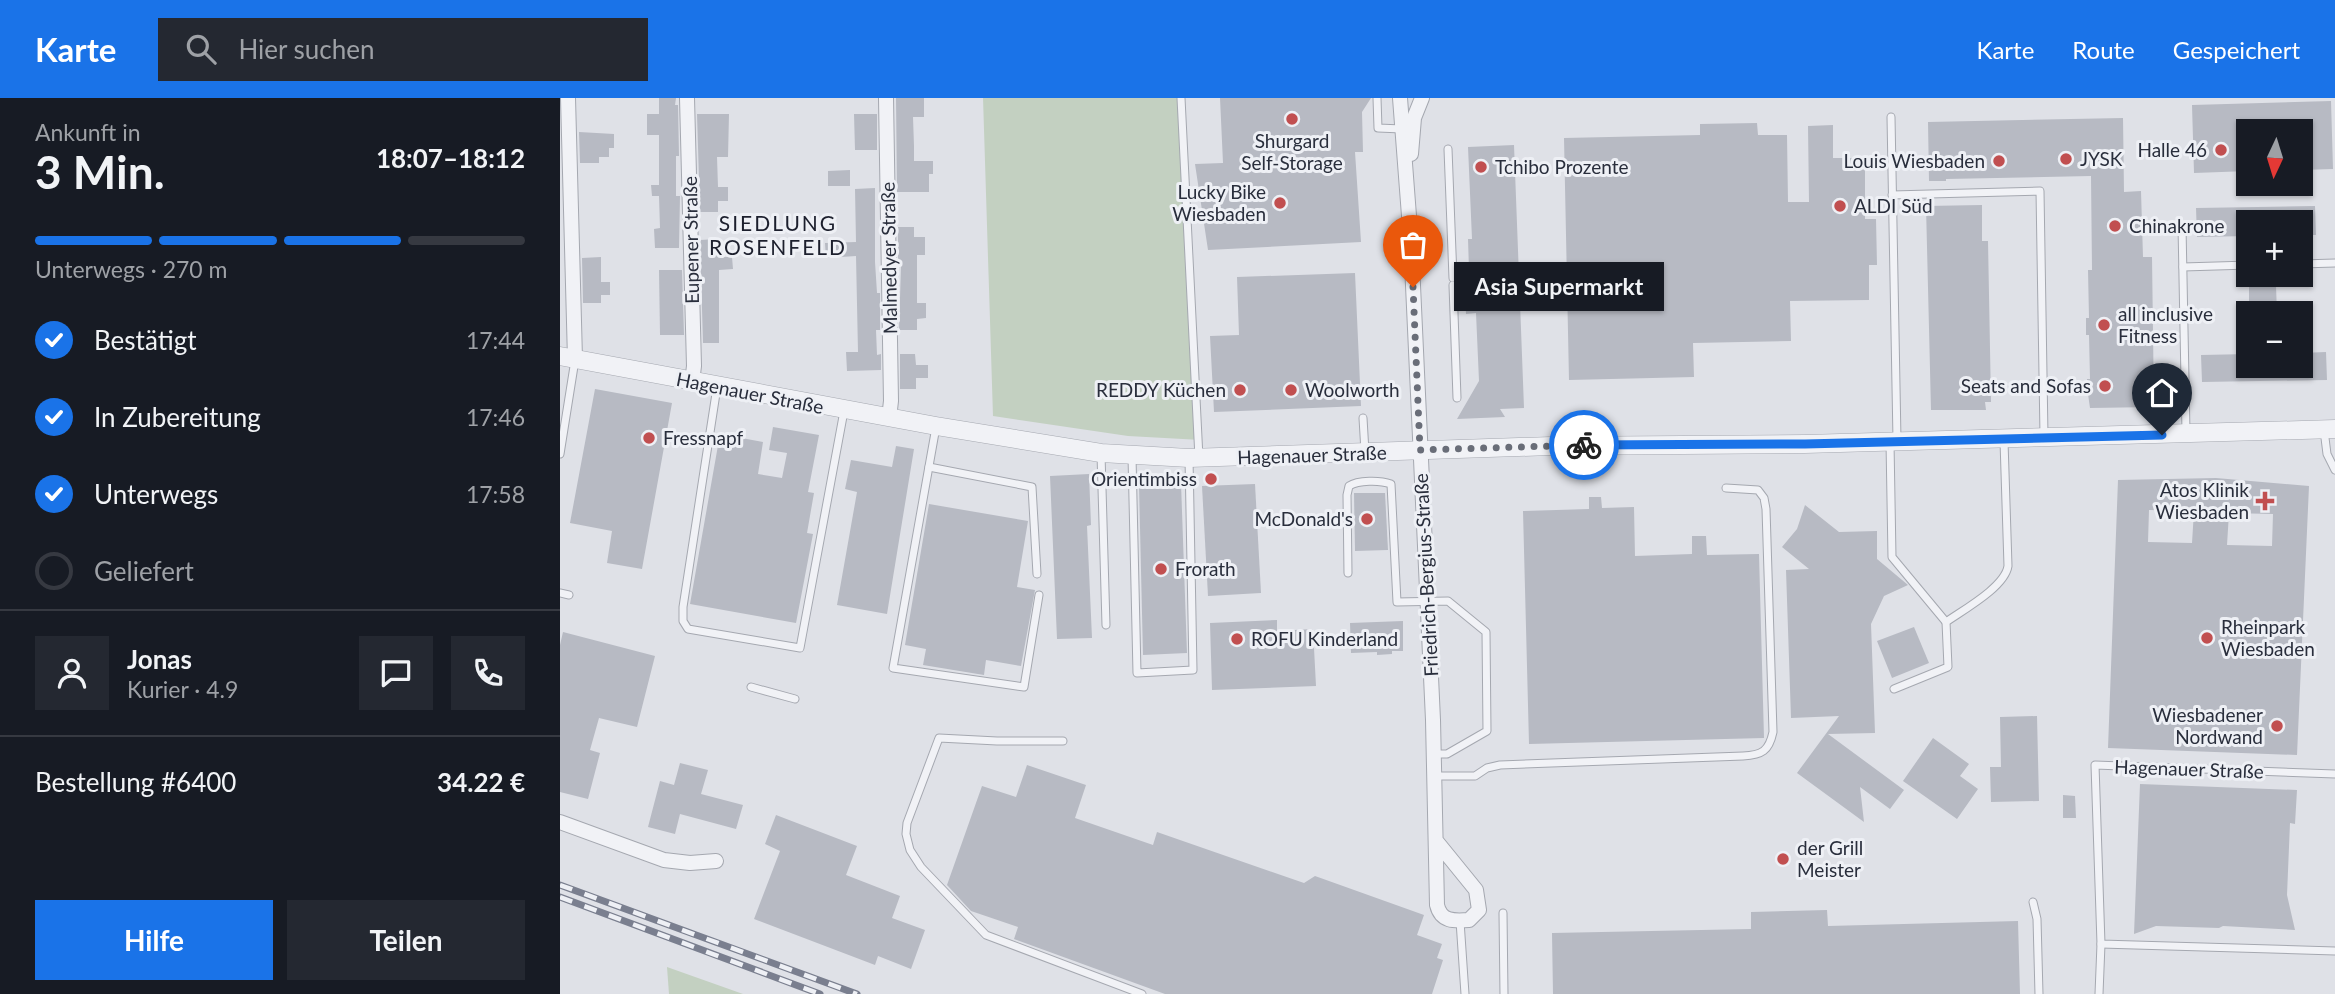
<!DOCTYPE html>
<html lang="de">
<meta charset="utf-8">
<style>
body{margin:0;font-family:Lato,sans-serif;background:#242831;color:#f1f3f6;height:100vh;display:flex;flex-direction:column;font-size:26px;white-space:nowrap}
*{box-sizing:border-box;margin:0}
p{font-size:23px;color:#9ea1a6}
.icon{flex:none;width:38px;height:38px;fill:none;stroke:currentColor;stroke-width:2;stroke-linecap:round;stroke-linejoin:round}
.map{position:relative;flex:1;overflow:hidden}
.details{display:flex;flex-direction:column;background:#171b24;width:560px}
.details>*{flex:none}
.needle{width:46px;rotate:184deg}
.tools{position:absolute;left:1676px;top:21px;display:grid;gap:14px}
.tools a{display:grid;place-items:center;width:77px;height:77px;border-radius:0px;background:#171b24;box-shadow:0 2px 5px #0004;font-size:35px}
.pin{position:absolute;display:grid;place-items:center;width:60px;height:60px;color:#fff;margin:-72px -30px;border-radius:50% 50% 50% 0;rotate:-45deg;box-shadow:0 0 7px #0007}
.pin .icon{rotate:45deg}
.courier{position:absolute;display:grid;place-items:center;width:70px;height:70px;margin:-35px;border:5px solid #1a73e8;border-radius:50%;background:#fff;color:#222;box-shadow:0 2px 9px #0007}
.bubble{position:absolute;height:49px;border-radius:0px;background:#171b24;box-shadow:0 2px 5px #0004;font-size:23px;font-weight:700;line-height:49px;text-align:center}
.head em{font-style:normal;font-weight:700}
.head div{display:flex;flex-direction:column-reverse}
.head{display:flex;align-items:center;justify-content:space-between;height:119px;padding:0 35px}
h1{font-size:46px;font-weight:700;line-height:52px}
.bar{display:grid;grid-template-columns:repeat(4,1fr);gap:10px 7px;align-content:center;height:84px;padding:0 35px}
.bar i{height:9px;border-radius:5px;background:#363941}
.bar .selected{background:#1a73e8}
.bar p{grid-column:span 4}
.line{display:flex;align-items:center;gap:18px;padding:0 35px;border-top:2px solid #363941}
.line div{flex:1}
.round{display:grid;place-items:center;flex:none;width:74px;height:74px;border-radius:0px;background:#242831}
ol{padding:0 35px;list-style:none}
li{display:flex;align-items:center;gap:21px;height:77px}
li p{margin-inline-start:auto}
li .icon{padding:7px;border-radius:50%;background:#1a73e8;color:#fff;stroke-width:4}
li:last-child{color:#9ea1a6}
li i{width:38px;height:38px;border:4px solid #363941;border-radius:50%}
.button{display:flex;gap:14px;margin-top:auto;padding:14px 35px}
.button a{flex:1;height:80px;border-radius:0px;background:#1a73e8;color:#fff;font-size:28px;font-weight:700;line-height:80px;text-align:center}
.button a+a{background:#242831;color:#f1f3f6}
header{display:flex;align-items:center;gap:42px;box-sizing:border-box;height:98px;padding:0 35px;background:#1a73e8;color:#fff}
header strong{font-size:33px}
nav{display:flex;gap:38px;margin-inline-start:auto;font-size:24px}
.search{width:490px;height:63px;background:#242831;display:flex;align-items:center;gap:18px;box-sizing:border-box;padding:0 24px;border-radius:0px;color:#9ea1a6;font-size:26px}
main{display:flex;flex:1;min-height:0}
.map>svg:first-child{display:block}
</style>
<header>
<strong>Karte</strong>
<div class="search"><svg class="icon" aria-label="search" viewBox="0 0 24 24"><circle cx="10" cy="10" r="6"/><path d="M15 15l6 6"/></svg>Hier suchen</div>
<nav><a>Karte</a><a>Route</a><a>Gespeichert</a></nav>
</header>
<main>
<section class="details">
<div class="head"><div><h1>3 Min.</h1><p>Ankunft in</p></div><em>18:07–18:12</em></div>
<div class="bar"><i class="selected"></i><i class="selected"></i><i class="selected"></i><i></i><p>Unterwegs · 270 m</p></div>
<ol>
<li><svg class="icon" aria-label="check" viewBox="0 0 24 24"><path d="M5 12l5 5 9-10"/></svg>Bestätigt<p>17:44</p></li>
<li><svg class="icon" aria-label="check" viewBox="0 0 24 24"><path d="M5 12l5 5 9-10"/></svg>In Zubereitung<p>17:46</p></li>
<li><svg class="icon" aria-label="check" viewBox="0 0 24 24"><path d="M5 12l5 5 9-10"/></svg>Unterwegs<p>17:58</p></li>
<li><i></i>Geliefert</li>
</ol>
<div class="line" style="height:126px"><a class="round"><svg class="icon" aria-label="person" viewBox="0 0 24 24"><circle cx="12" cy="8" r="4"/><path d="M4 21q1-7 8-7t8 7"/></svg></a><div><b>Jonas</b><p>Kurier · 4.9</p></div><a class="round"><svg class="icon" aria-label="chat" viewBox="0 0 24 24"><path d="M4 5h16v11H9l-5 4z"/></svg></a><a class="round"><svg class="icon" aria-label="phone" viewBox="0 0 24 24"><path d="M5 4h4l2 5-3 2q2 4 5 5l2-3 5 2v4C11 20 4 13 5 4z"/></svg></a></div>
<div class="line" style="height:91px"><div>Bestellung #6400</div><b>34.22 €</b></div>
<div class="button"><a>Hilfe</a><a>Teilen</a></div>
</section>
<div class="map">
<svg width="1775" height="896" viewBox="0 0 1775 896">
<rect width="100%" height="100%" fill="#dfe1e7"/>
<g fill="#c3d0c1">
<polygon points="423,0 622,0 641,342 568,338 433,318"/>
<polygon points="107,869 183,896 109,896"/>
</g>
<g fill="#b7bac3" fill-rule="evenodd">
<polygon points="99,0 116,0 115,7 118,7 119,58 116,58 116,98 120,98 119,150 95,150 94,131 100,130 99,98 92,98 91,87 99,87 99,37 87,37 87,16 99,16"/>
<polygon points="336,0 364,0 364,19 353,19 354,48 354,63 373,63 373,76 369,76 369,94 337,94"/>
<polygon points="660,0 811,0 802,14 803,54 795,54 801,144 648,152 635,66 663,65"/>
<polygon points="1771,3 1773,71 1741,72 1741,33 1689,33 1689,73 1634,75 1632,7"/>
<polygon points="137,16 169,16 168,59 157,59 158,89 168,89 168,103 158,103 158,114 140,114"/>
<polygon points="294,16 317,16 317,52 295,52"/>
<polygon points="1563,20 1564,94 1581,93 1583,159 1592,159 1594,309 1530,310 1527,289 1527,281 1530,281 1529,237 1526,237 1526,220 1529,220 1528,172 1532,172 1531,78 1386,81 1386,83 1369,83 1368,24"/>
<polygon points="1197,25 1198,37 1227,37 1228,104 1249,104 1248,28 1273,27 1273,60 1305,60 1305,121 1316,121 1317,167 1309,167 1309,202 1230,203 1231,243 1133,245 1134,279 1009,282 1004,40 1140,37 1140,26"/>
<polygon points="19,34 54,36 54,50 49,50 49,59 39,59 39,65 20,65"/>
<polygon points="954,47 964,310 940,311 945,319 897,321 919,283 916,215 906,216 904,172 909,172 908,141 912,141 908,49"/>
<polygon points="290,72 290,88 268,88 268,73"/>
<polygon points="315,90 315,164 317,195 320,195 320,232 316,232 317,257 321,256 321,272 287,273 286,254 298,254 296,158 266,160 265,145 296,144 295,91"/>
<polygon points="1422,107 1422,143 1428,143 1431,304 1425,304 1426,312 1371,312 1366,108"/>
<polygon points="1755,108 1756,137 1741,137 1741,124 1689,124 1689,138 1637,139 1636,110"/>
<polygon points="338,129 354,129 354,139 365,139 365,157 357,157 357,205 366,205 366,220 357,221 357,232 339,232 341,168 338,168"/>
<polygon points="158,141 158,159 172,159 173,171 159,172 159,245 143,245 140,142"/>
<polygon points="41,159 41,184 50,184 50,197 41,197 41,205 23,205 22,160"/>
<polygon points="99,172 122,172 124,237 100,237"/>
<polygon points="795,175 801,308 654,314 650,238 679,237 677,179"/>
<polygon points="1689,188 1716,188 1717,215 1689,215"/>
<polygon points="1766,254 1767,282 1642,284 1641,257 1689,256 1689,268 1741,268 1741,255"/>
<polygon points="340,256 355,256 356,267 368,267 368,280 356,280 356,291 340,291"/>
<polygon points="35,291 112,305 82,471 47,465 52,433 10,425"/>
<polygon points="213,329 259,337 248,394 254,395 247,435 253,436 236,525 130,506 160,336 203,344 198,376 222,380 227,355 209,352"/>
<polygon points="336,348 354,351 327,516 277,507 297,394 285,391 291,362 332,369"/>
<polygon points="529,376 531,427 527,428 532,540 497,541 490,378"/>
<path d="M 1656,380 L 1749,388 L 1737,657 L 1548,650 L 1558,382 ZM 1589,412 L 1634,413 L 1632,445 L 1588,444 ZM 1669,415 L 1713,416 L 1712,448 L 1667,447 Z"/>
<polygon points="621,385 627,555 583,557 579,387"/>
<polygon points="695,386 701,495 648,498 642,388"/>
<polygon points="794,395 825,395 828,452 795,453"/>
<polygon points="1029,399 1041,399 1042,410 1074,409 1075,458 1132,456 1132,438 1146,438 1147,457 1199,456 1204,640 969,646 963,413 1029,411"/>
<polygon points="369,406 468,423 457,489 475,492 461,568 426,562 424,577 363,567 366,551 345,547"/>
<polygon points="1245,407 1279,434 1317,433 1317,461 1348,487 1324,498 1311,526 1315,635 1268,636 1344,692 1330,711 1300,689 1304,724 1237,675 1279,618 1231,620 1226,472 1249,471 1222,449 1237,431"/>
<polygon points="717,522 717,533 753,531 756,588 652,592 650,525"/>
<polygon points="843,523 843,553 832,553 832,556 817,557 817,554 791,555 790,525"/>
<polygon points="1354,529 1369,565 1332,580 1317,543"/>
<polygon points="3,534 95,558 77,629 39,620 30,652 40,655 28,701 0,694 0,547"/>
<polygon points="1477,618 1479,703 1431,704 1430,669 1441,669 1440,619"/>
<polygon points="1373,640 1409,666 1400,678 1418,691 1397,721 1343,683"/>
<polygon points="120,665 148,672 141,696 183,707 176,731 120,716 115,736 88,729 100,683 114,687"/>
<polygon points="467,667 526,687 515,720 593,747 597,734 744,785 755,778 864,817 857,837 882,846 877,860 883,862 872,896 605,896 454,841 458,829 411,813 387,787 422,688 456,699"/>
<polygon points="1580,686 1737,692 1735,726 1730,725 1727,797 1735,832 1663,828 1659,830 1596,828 1574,836"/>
<polygon points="1503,697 1515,698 1516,720 1503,720"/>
<polygon points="216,717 297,748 286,777 340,798 332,820 365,832 351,871 318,858 315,867 194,821 220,753 205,746"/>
<polygon points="1267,812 1268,828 1458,823 1460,896 993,896 992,835 1191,831 1191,814"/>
</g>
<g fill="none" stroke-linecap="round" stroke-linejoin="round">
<defs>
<g id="service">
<polyline points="621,0 639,360"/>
<polyline points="817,0 818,30 842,31"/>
<polyline points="1331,19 1337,342"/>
<polyline points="888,51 893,180"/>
<polyline points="1332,97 1480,93 1484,338"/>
<polyline points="1622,128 1626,334"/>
<polyline points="1741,166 1775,165"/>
<polyline points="1623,169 1689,167"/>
<polyline points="893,187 897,300"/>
<polyline points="157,289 123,509 123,523 128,531 240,550 284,313"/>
<polyline points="803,320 805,354"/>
<polyline points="376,329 333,570 464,589 479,497"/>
<polyline points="1764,332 1767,356 1775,372"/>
<polyline points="1330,344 1332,459 1386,524"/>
<polyline points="0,356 15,262"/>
<polyline points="541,356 546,527"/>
<polyline points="572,358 577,575 633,572 629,360"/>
<polyline points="369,369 472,389 477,476"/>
<path d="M 788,475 L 787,397 L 789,388 C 798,382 820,382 831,386 L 837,504 L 888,503 L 926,534 L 927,633 L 887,656 L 874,656"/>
<polyline points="0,495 9,497"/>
<polyline points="191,589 235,601"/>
<path d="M 1334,591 L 1388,569 L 1386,524 C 1403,512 1445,489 1448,468 L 1444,343"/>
<polyline points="503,643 437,643 379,640 347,725 346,736 350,752 361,769 426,837 582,896"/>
<polyline points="1775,676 1535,667 1541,846 1775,853"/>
<path d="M 875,678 L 915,678 L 927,670 L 940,667 L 1183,658 C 1202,657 1209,653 1213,634 L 1206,411 L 1204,400 L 1198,392 L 1166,390"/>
<polyline points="1473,804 1477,821 1479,896"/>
<polyline points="943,815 944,896"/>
<polyline points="900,823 905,896"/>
<polyline points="1539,896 1541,846"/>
</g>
<g id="minor">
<polyline points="8,0 15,261"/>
<polyline points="127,0 134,268 132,284"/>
<polyline points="326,0 331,303 329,320"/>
<path d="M 840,0 L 851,144 L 873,622 L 877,807 C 881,824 894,823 909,822 L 919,812 L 916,792 L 877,744"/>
<polyline points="851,56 854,20 862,0"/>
<polyline points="0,724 104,762 130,765 156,763"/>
</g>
<polyline id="tertiary" points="0,258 376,328 541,355 629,360 991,348 1245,346 1775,331"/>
</defs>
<use href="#service" stroke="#a5a8b0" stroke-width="9"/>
<use href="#minor" stroke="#a5a8b0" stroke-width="16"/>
<use href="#tertiary" stroke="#a5a8b0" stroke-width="19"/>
<use href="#service" stroke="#f1f2f6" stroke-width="7"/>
<use href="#minor" stroke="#f1f2f6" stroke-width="14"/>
<use href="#tertiary" stroke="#f1f2f6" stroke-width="18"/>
<defs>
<g id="rail">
<polyline points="0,787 297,896"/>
<polyline points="0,799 260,896"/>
</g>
</defs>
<use href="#rail" stroke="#7a7f8f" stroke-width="7"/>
<use href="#rail" stroke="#eef0f5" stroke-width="4.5" stroke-dasharray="13" stroke-linecap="butt"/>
</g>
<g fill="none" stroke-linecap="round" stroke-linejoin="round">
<polyline stroke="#696d78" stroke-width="7" stroke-dasharray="0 12.6" points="853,189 860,352 1024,347"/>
<polyline stroke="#1a73e8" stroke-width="9" points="1024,347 1245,346 1602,337"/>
</g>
<g fill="#c14f50" stroke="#eef0f5" stroke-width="2.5">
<circle cx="732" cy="21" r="7"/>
<circle cx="1661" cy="52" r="7"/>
<circle cx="1506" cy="61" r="7"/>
<circle cx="1439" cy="63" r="7"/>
<circle cx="921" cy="69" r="7"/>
<circle cx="720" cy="105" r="7"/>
<circle cx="1280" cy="108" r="7"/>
<circle cx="1555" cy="128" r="7"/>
<circle cx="1544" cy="227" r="7"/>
<circle cx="1545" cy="288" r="7"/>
<circle cx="680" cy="292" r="7"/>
<circle cx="731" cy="292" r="7"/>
<circle cx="89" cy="340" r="7"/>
<circle cx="651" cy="381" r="7"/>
<path d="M1701.5 392.5h7v7h7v7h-7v7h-7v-7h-7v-7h7z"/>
<circle cx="807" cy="421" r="7"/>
<circle cx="601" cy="471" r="7"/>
<circle cx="1647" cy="540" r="7"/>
<circle cx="677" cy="541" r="7"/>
<circle cx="1717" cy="628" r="7"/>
<circle cx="1223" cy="761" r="7"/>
</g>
<g text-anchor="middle" stroke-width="6" stroke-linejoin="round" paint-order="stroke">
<g font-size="19" fill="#292e3c" stroke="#eef0f5" text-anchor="start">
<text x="732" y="50" text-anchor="middle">Shurgard<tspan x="732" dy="22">Self-Storage</tspan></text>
<text x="1647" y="59" text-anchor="end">Halle 46</text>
<text x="1520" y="68">JYSK</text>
<text x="1425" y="70" text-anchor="end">Louis Wiesbaden</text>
<text x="935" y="76">Tchibo Prozente</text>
<text x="706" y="101" text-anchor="end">Lucky Bike<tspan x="706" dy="22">Wiesbaden</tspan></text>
<text x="1294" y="115">ALDI Süd</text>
<text x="1569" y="135">Chinakrone</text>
<text x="1558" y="223">all inclusive<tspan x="1558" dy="22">Fitness</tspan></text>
<text x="1531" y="295" text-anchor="end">Seats and Sofas</text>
<text x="666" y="299" text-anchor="end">REDDY Küchen</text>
<text x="745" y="299">Woolworth</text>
<text x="103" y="347">Fressnapf</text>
<text x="637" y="388" text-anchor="end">Orientimbiss</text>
<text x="1689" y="399" text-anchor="end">Atos Klinik<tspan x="1689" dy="22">Wiesbaden</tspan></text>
<text x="793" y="428" text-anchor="end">McDonald's</text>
<text x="615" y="478">Frorath</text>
<text x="1661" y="536">Rheinpark<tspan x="1661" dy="22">Wiesbaden</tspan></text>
<text x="691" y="548">ROFU Kinderland</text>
<text x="1703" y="624" text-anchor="end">Wiesbadener<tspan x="1703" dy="22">Nordwand</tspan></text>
<text x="1237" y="757">der Grill<tspan x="1237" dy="22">Meister</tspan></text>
</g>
<g font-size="19" fill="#292e3c" stroke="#eef0f5">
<text transform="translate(131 142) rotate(-91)" y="7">Eupener Straße</text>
<text transform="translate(329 160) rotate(-91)" y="7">Malmedyer Straße</text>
<text transform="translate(190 295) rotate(11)" y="7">Hagenauer Straße</text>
<text transform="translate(752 357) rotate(-2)" y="7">Hagenauer Straße</text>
<text transform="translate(866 477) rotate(-93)" y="7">Friedrich-Bergius-Straße</text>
<text transform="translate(1629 671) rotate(2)" y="7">Hagenauer Straße</text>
</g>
<g font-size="21" letter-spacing="2" fill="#1c1f2d" stroke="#eef0f5">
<text x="218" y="133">SIEDLUNG<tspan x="218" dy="24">ROSENFELD</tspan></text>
</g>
</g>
</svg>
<div class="tools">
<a><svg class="needle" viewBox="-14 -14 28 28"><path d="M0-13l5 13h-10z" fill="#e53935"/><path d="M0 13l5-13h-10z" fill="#9ea1a6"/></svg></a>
<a>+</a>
<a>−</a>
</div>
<div class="pin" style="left:853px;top:189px;background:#ea580c"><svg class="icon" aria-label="bag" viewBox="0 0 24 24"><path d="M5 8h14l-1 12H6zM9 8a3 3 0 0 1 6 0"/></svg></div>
<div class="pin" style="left:1602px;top:337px;background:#1f2937"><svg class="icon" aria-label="home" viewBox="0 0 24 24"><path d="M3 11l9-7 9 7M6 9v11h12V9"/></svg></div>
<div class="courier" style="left:1024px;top:347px"><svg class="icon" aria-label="bike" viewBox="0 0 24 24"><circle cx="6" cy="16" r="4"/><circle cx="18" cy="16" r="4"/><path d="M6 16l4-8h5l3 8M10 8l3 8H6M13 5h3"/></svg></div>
<div class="bubble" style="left:894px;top:164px;width:210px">Asia Supermarkt</div>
</div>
</main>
